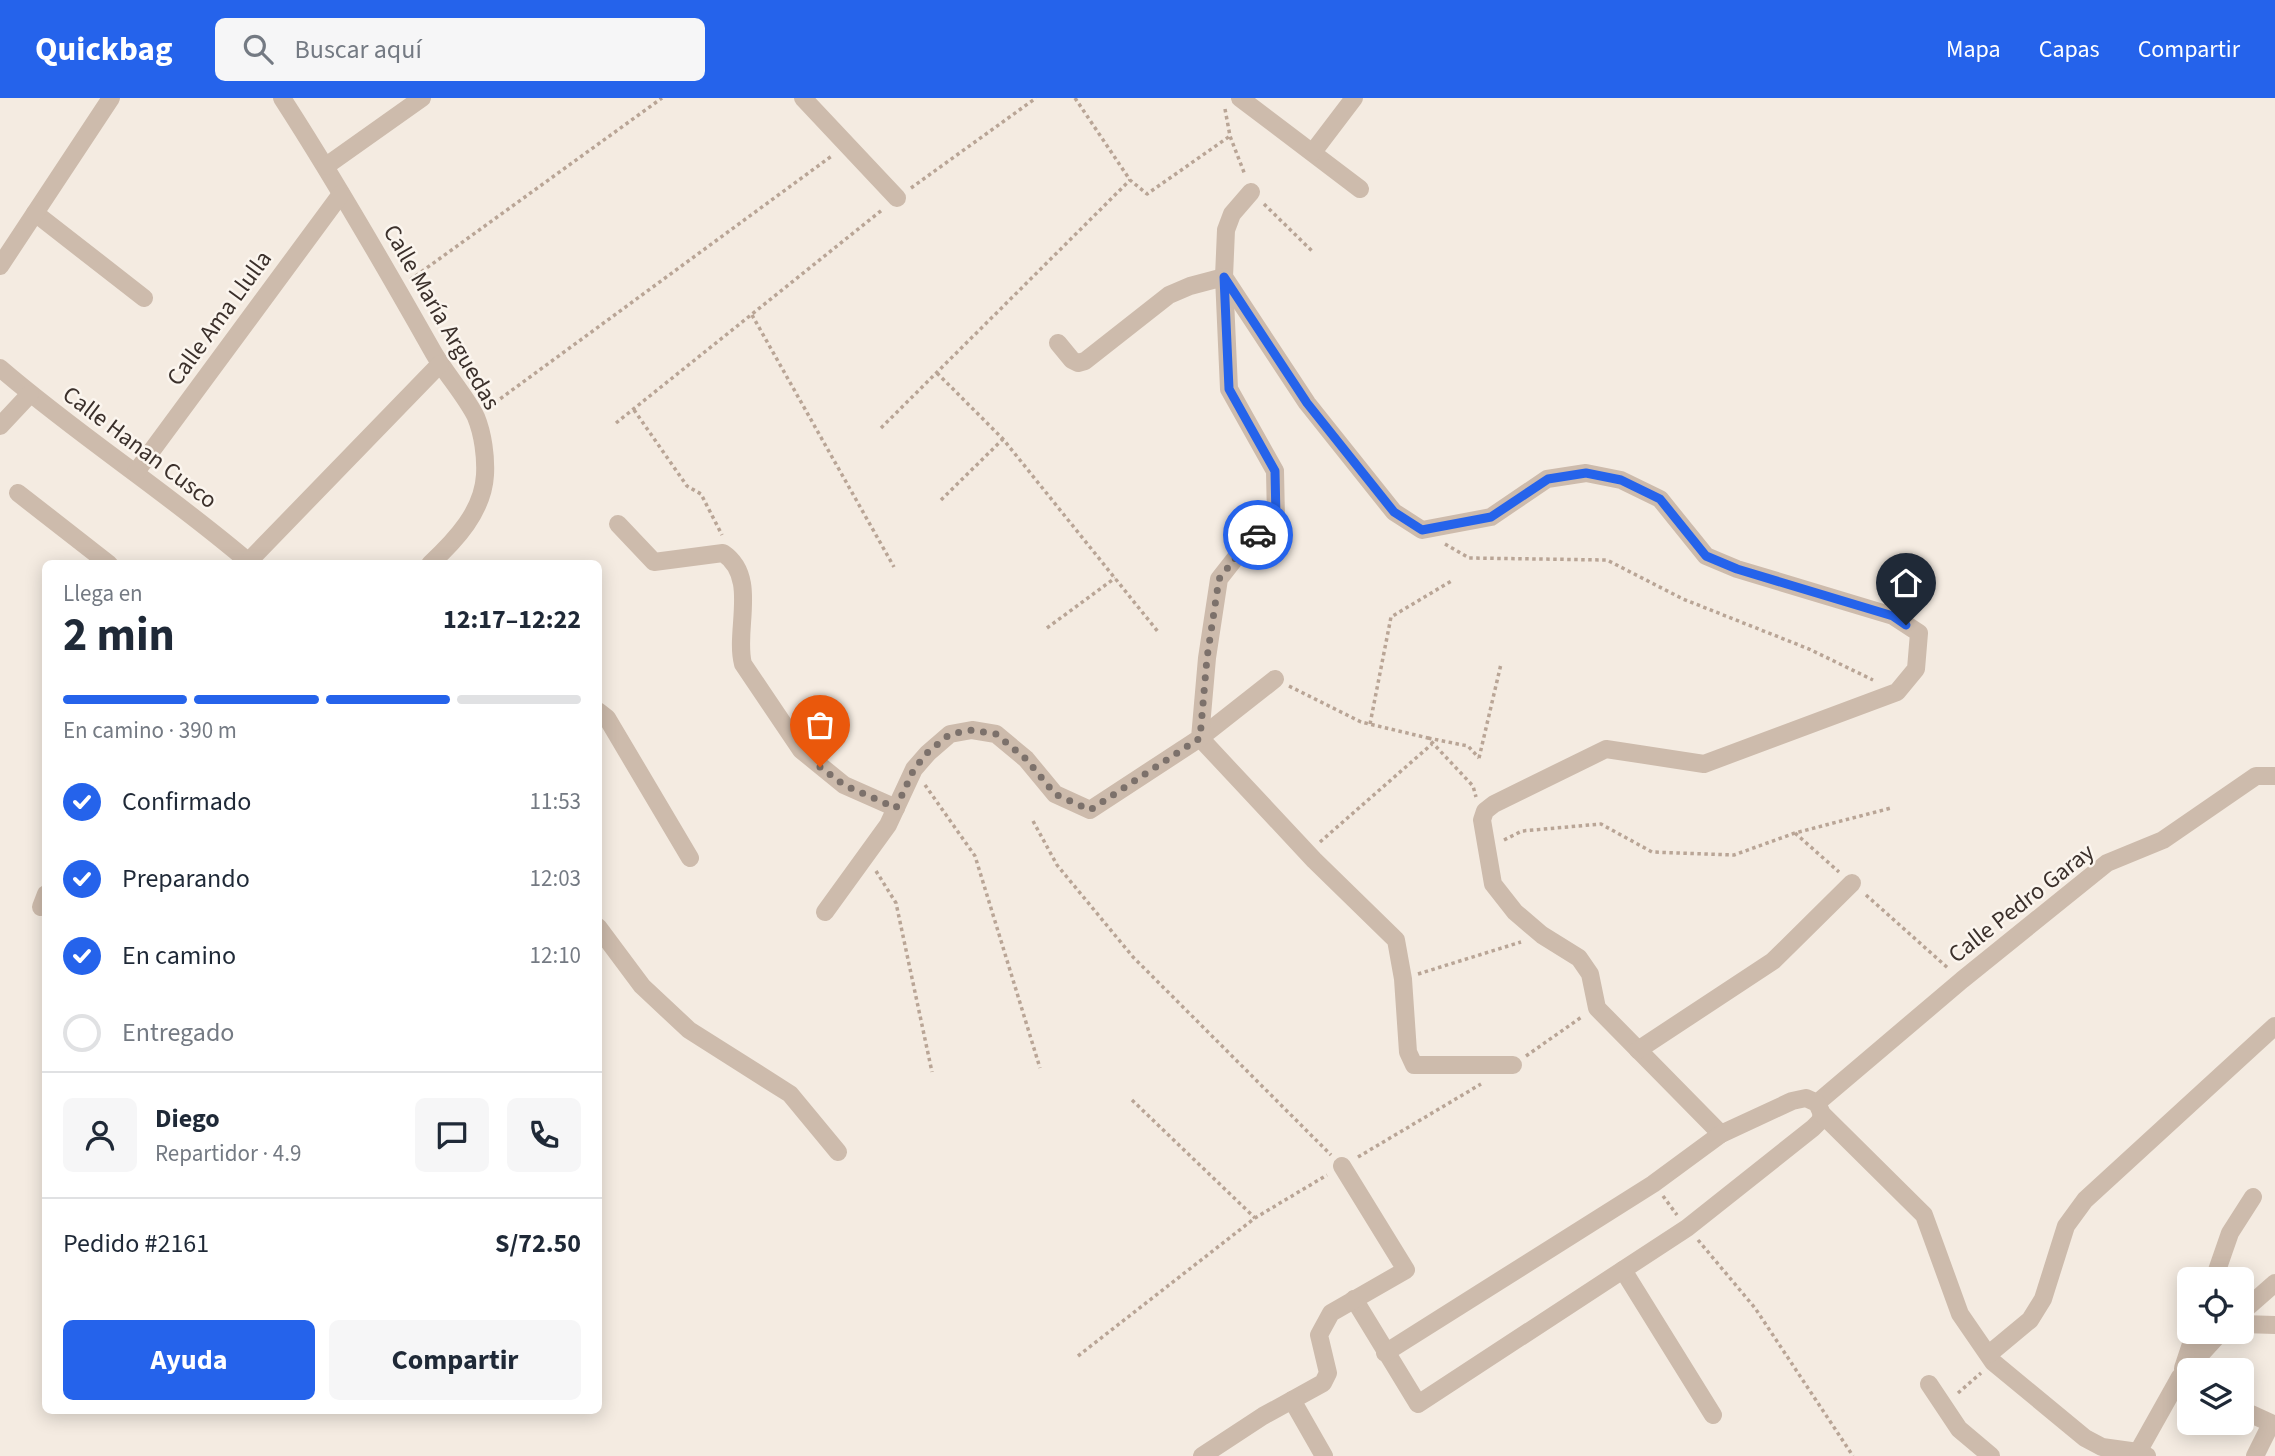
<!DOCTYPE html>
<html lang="es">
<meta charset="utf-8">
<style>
body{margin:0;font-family:"Source Sans 3",sans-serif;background:#f6f6f7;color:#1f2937;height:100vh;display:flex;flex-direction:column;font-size:26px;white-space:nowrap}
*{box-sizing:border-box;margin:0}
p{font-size:23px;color:#747a83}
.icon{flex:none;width:38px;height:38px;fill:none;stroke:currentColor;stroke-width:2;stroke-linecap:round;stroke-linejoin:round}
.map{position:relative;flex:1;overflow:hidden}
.panel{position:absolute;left:42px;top:462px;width:560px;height:854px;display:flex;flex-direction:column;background:#fff;border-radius:10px;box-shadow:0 4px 18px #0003}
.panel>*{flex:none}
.buttons{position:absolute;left:2177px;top:1169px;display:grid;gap:14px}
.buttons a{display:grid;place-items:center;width:77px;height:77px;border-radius:10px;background:#fff;box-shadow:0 4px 18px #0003;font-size:35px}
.pin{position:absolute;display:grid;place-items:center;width:60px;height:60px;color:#fff;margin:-72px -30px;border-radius:50% 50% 50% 0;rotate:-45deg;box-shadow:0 0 7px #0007}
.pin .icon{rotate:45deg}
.courier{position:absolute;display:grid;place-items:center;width:70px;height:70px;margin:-35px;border:5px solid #2563eb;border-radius:50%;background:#fff;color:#222;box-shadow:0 2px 9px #0007}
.summary em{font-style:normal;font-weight:700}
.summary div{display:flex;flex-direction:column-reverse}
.summary{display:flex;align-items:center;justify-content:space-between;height:119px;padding:0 21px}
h1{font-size:46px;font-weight:700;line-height:52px}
.bar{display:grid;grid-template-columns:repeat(4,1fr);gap:10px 7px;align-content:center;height:84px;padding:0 21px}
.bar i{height:9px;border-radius:5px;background:#e0e1e3}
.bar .current{background:#2563eb}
.bar p{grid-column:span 4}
.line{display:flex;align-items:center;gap:18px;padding:0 21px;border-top:2px solid #e0e1e3}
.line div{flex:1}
.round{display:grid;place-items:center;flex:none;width:74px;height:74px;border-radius:10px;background:#f6f6f7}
ol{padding:0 21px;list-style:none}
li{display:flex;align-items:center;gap:21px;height:77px}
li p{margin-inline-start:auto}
li .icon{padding:7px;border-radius:50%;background:#2563eb;color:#fff;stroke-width:4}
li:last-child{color:#747a83}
li i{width:38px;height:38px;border:4px solid #e0e1e3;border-radius:50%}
.cta{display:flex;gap:14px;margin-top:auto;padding:14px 21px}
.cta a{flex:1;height:80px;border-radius:10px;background:#2563eb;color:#fff;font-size:28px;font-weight:700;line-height:80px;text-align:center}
.cta a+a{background:#f6f6f7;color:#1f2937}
header{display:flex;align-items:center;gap:42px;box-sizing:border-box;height:98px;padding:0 35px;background:#2563eb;color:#fff}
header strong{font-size:33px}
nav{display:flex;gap:38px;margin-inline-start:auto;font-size:24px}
.search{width:490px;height:63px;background:#f6f6f7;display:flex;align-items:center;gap:18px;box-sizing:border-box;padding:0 24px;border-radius:10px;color:#747a83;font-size:26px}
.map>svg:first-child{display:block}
</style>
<header>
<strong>Quickbag</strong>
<div class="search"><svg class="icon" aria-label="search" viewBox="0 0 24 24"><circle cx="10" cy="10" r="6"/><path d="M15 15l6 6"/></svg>Buscar aquí</div>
<nav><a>Mapa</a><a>Capas</a><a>Compartir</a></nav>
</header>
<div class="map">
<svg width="2275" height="1358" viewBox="0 0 2275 1358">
<rect width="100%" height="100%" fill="#f4ebe1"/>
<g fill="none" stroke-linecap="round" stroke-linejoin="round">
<g stroke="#b9a596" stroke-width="3.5" stroke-dasharray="3.5 3.5" stroke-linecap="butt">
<polyline points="1075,0 1130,82 1147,96 1230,38"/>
<polyline points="1225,11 1230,38 1245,77"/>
<polyline points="911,90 1036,0"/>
<polyline points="1264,106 1313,154"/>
<polyline points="410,182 662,0"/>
<polyline points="752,217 894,469"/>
<polyline points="937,275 1003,341 1159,535"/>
<polyline points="489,309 833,57"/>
<polyline points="634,312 687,388 701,396 722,437"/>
<polyline points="616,325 882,112"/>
<polyline points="881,330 1130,82"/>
<polyline points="941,402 1003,341"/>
<polyline points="1445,446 1469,460 1607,462 1683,501 1809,551 1873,582"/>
<polyline points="1047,530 1115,480"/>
<polyline points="1289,588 1361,624 1428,640 1473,688 1476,699"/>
<polyline points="1370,626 1391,519 1453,482"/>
<polyline points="1428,640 1468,648 1479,660"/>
<polyline points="1479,660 1501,566"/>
<polyline points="925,687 975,758 1040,970"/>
<polyline points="1033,723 1057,767 1133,859 1331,1057"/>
<polyline points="1795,735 1839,774"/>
<polyline points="1504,742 1522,733 1601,726 1652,754 1734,757 1795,735 1891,710"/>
<polyline points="1320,744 1432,646"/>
<polyline points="876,773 896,805 932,974"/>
<polyline points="1866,797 1949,871"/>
<polyline points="1418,876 1521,844"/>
<polyline points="1526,958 1583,918"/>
<polyline points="1132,1002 1255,1120"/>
<polyline points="1358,1059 1481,986"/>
<polyline points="1663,1098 1677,1117"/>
<polyline points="1698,1142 1755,1210 1853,1358"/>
<polyline points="1078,1258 1255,1120 1327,1077"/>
<polyline points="1958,1295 1981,1275"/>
</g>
<g stroke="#cdbbac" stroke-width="18">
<path d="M 282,0 C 335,82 384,167 432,252 C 444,274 466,298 476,319 C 483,336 486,359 485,377 C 483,413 456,442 430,466"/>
<polyline points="803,0 897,100"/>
<polyline points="1240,0 1360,91"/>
<polyline points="1313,54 1354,0"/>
<polyline points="326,68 422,0"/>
<polyline points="1251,94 1232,116 1226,132 1224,179 1307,305 1394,414 1422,432 1491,419 1547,381 1586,375 1621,382 1660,401 1706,458 1737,471 1893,518 1919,535 1916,571 1897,594 1704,666 1606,651 1494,706 1485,713 1482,722 1493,786 1515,814 1542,837 1579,860 1590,876 1597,910 1721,1036"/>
<polyline points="35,115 144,200"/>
<polyline points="0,168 111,0"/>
<path d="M 0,270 C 80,339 170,396 251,466"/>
<polyline points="0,328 30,296"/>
<polyline points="136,374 341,96"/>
<polyline points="18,395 109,466"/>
<path d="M 618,426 L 654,464 L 723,455 C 759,479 734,532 743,566 L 801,652 L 844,687 L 896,710"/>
<polyline points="246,466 440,266"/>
<polyline points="1275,581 1200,640 1314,762 1396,842 1403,881 1408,954 1414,967 1513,967"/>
<polyline points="598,613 607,620 690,760"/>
<polyline points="41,809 46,796"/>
<polyline points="825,814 888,727 914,671 928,655 950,636 972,632 996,636 1026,661 1055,696 1090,712 1200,640 1207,560 1219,481 1241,453 1276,420 1275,373 1229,291 1224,179 1190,188 1169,197 1085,263 1078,265 1072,262 1058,245"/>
<polyline points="598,829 642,888 689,932 790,996 838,1054"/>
<polyline points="1638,952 1773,863 1852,785"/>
<polyline points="1817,1005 1962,882 2107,765 2163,742 2256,678 2275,678"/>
<polyline points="1623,1172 1713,1317"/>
<polyline points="2214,1181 2230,1135 2253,1099"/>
<polyline points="1354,1201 1418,1306 1687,1130 1813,1030 1820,1023 1822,1016"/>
<polyline points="2242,1214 2275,1185"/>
<polyline points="2242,1226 2275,1227"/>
<polyline points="1385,1255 1653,1086 1721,1036 1792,1003 1806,1000 1817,1005 1822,1016 1924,1117 1960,1216 1993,1264 2085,1340 2102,1349 2138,1354 2147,1358"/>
<polyline points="1989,1256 2030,1222 2043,1201 2066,1128 2085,1102 2275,928"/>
<polyline points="2183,1270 2195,1234"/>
<polyline points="1929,1286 1959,1331 1991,1358"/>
<polyline points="1292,1302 1324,1358"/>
<polyline points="2251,1316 2275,1327"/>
<polyline points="2138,1354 2180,1279 2221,1234"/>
<polyline points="1202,1358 1263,1318 1323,1285 1328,1275 1319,1237 1331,1215 1406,1172 1342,1068"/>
<polyline points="2255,1358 2271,1326"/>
</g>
</g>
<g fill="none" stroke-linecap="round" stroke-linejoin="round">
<polyline stroke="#7c716b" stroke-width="7" stroke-dasharray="0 12.6" points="820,669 844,687 896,710 914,671 928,654 950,636 972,632 996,636 1026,661 1055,696 1090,712 1200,640 1207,560 1219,481 1241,453 1258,437"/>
<polyline stroke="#2563eb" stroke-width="9" points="1258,437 1276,420 1275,373 1229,291 1224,179 1307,305 1394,414 1422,432 1491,419 1548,381 1586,375 1621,382 1660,401 1706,458 1737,471 1893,518 1906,527"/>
</g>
<g text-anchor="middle" stroke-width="5" stroke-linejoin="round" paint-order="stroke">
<g font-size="24" fill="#3b302b" stroke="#fbf5ee">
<text transform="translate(442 219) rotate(60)" y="8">Calle María Arguedas</text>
<text transform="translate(219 220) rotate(-54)" y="8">Calle Ama Llulla</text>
<text transform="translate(140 349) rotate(37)" y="8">Calle Hanan Cusco</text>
<text transform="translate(2021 805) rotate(-38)" y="8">Calle Pedro Garay</text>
</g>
</g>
</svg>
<div class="buttons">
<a><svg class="icon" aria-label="locate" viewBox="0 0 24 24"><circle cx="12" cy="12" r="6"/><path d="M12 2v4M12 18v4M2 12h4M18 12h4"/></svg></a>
<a><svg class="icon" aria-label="layers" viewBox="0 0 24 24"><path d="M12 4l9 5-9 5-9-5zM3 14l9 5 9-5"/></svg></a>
</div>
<div class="pin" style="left:820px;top:669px;background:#ea580c"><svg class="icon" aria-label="bag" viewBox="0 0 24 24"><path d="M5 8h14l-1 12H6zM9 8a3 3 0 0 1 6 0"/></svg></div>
<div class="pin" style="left:1906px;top:527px;background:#1f2937"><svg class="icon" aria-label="home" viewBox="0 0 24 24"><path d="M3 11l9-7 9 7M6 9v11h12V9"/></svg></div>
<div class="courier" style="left:1258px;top:437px"><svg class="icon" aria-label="car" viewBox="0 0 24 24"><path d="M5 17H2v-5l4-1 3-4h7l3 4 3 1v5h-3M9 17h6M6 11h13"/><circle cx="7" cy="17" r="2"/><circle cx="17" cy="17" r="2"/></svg></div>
<section class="panel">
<div class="summary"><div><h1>2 min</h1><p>Llega en</p></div><em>12:17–12:22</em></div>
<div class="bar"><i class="current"></i><i class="current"></i><i class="current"></i><i></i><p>En camino · 390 m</p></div>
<ol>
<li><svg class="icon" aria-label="check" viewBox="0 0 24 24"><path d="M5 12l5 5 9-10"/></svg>Confirmado<p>11:53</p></li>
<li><svg class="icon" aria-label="check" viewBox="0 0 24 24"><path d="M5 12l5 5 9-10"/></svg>Preparando<p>12:03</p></li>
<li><svg class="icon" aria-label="check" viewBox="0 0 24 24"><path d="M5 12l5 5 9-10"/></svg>En camino<p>12:10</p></li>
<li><i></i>Entregado</li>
</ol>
<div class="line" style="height:126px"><a class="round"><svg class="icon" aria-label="person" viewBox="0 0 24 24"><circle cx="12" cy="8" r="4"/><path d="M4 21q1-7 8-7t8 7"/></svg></a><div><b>Diego</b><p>Repartidor · 4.9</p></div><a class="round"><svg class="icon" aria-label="chat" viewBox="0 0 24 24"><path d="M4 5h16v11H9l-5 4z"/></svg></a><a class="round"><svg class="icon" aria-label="phone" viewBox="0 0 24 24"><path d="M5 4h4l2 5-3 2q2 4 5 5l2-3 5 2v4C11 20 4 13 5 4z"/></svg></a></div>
<div class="line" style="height:91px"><div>Pedido #2161</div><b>S/72.50</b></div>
<div class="cta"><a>Ayuda</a><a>Compartir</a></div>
</section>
</div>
